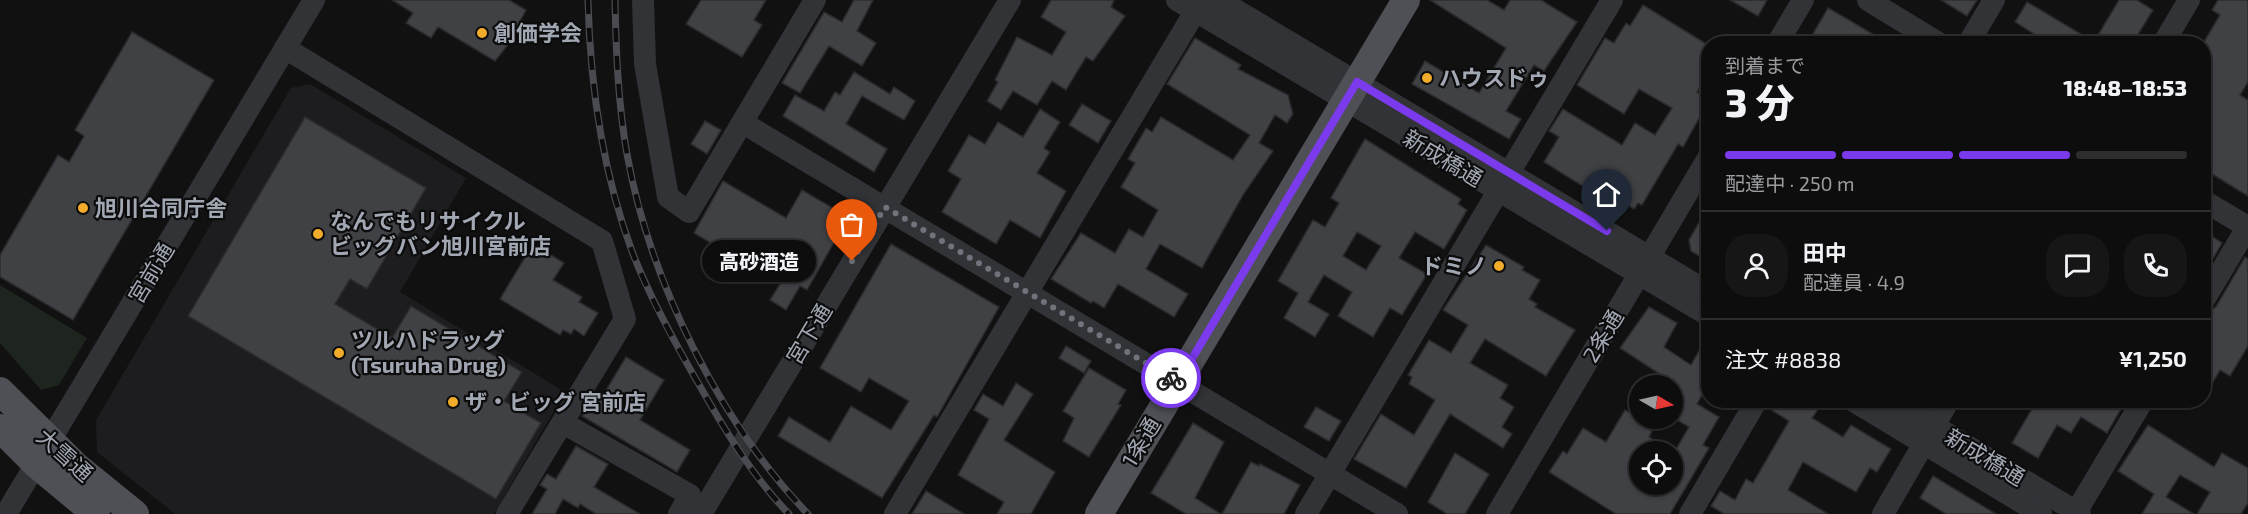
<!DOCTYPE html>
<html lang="ja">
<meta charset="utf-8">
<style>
body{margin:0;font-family:"Exo 2","Noto Sans JP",sans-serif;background:#161617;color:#f1f3f6;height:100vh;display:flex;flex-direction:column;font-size:22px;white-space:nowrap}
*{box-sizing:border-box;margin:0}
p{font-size:20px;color:#9a9c9e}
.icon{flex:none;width:33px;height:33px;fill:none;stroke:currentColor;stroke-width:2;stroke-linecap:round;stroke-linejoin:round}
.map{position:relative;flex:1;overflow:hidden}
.details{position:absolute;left:1701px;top:36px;width:510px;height:372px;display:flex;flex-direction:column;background:#0d0d0e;border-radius:24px;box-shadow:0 2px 4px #0004,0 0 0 2px #2d2d2e}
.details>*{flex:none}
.needle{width:39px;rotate:99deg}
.tools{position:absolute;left:1629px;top:375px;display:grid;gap:12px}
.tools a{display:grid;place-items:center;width:54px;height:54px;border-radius:50%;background:#0d0d0e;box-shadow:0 2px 4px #0004,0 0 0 2px #2d2d2e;font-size:30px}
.pin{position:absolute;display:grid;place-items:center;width:51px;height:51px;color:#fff;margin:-62px -26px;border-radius:50% 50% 50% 0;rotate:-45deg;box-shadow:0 0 6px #0007}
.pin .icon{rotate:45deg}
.courier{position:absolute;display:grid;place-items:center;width:60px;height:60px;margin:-30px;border:4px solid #7c3aed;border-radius:50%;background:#fff;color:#222;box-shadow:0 2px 8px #0007}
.bubble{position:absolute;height:42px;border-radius:21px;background:#0d0d0e;box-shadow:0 2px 4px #0004,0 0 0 2px #2d2d2e;font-size:20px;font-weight:800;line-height:42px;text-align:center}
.summary em{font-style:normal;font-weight:800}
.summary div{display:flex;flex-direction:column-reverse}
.summary{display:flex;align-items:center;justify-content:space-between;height:102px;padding:0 24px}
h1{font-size:39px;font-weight:800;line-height:45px}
.bar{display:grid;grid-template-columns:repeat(4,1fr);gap:9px 6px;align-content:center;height:72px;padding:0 24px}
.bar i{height:8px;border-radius:4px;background:#2d2d2e}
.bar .current{background:#7c3aed}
.bar p{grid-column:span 4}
.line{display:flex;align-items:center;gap:15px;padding:0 24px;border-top:2px solid #2d2d2e}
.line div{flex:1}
.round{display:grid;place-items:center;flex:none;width:63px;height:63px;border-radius:24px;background:#161617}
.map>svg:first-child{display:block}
</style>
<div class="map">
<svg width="2248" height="514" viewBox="0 0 2248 514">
<rect width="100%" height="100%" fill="#111112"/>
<polygon fill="#1d1d1f" points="310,84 466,178 400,292 565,392 494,514 175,514 97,452 96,420 291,88"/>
<polygon fill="#1d251e" points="0,285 87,338 59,385 41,390 0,343"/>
<g fill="#404145" stroke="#2b2b2e" stroke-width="1.5" fill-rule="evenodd">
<polygon points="392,0 509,0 526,10 507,46 495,61 438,27 431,38 406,23 413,13"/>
<polygon points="701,0 766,0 754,20 762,25 742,57 686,24"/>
<polygon points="854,0 873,0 857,31 876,43 862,66 829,46 800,93 782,83 824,12 842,22"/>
<polygon points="1051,0 1114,0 1111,7 1125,16 1093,61 1086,57 1066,90 1052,81 1037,105 1013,91 1001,110 987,101 998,82 995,80 1017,37 1052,55 1066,32 1041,17"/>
<polygon points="1430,0 1487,0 1504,10 1510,0 1541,0 1577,22 1544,71 1534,65 1506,111 1521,119 1509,139 1412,84 1425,61 1479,93 1506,48"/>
<polygon points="1730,0 1767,0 1758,16"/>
<polygon points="1941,0 1977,0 1967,16"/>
<polygon points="2119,0 2137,0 2153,10 2132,44 2050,44 2015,22 2027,2 2094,42"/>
<polygon points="2218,0 2248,0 2248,82 2240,95 2248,100 2248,196 2204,169 2204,42 2220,15 2212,10"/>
<polygon points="1643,5 1708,45 1708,73 1697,92 1708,99 1708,102 1683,147 1678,144 1642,205 1638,203 1634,209 1609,194 1605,200 1544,162 1559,137 1549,131 1563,109 1622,145 1635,123 1655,135 1672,108 1639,89 1624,114 1577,85 1605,38 1614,43 1626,23 1630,26"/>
<polygon points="1828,8 1849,20 1889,44 1807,44"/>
<polygon points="132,32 214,80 73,320 0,277 0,255 58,155 69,162 84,136 75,130"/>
<polygon points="1195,38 1241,65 1238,69 1288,95 1293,114 1287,123 1275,115 1259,143 1273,151 1243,195 1202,268 1160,244 1146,269 1188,294 1174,317 1118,284 1104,308 1093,301 1091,303 1051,279 1081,233 1115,253 1129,229 1143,237 1158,210 1121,187 1135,163 1128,159 1146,128 1152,132 1161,117 1233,160 1250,135 1167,84"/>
<polygon points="854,72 890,94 894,87 915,101 904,120 862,96 846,124 887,149 874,172 783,116 795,95 824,111 835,92 840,95"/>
<polygon points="1082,104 1111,121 1098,143 1069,125"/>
<polygon points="1040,109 1060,122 1044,148 1050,152 1037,173 1066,191 1040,238 1010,220 996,244 942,212 961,179 948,171 969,135 985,144 998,122 1023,137"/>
<polygon points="305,117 426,188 367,289 350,279 335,304 392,338 411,306 522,372 504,401 541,423 496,499 188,316"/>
<polygon points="705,121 721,130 707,154 691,144"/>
<path d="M 1365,139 L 1461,199 L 1458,204 L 1467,210 L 1444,249 L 1415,232 L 1399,258 L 1427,274 L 1402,315 L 1390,308 L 1373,337 L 1338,316 L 1352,292 L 1324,275 L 1308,302 L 1329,314 L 1315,337 L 1284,318 L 1298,293 L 1278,281 L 1313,220 L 1325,227 L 1339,203 L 1331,198 ZM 1357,232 L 1381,246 L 1366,270 L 1343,256 Z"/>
<polygon points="723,181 786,218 802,190 845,215 836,229 840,232 807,290 800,286 786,310 770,300 780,284 694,233"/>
<polygon points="1708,207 1708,261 1691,251 1689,240"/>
<polygon points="2204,231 2222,243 2204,274"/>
<polygon points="533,244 564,263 553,280 582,297 579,302 598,313 584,336 574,329 571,334 563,330 560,335 500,299"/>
<polygon points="891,244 999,307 937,417 934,415 882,498 778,436 789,417 830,442 851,406 891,430 909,401 869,378 861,392 820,368"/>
<polygon points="1486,245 1524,267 1522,270 1540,280 1529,299 1537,304 1535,307 1575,330 1546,376 1485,339 1470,363 1508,385 1500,398 1514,407 1502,427 1512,434 1503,448 1450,414 1406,488 1354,459 1381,414 1414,435 1435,400 1409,384 1412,377 1408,375 1429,340 1451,353 1468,325 1443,310"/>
<polygon points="2245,257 2248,259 2248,346 2230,376 2220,370 2204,397 2204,313 2216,307"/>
<polygon points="1649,307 1677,323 1664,347 1691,365 1708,335 1708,384 1697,404 1719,417 1703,445 1709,448 1670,514 1616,514 1549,472 1563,451 1567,454 1583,428 1606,442 1625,410 1628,412 1631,407 1640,412 1640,418 1659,418 1649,437 1673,452 1640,452 1640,485 1672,484 1672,456 1689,427 1672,417 1672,382 1620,348"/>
<polygon points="1066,346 1091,361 1084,373 1059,358"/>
<polygon points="626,357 664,380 640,420 690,450 677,472 582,416 596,393 602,397"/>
<polygon points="1089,368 1126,390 1118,404 1121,405 1089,457 1063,441 1074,418 1063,411"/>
<polygon points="1016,383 1033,394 1004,440 1055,472 1031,514 997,514 1004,502 958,475 989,419 974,410 983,394 1003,406"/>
<polygon points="1770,400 1807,400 1819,408 1812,418 1843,437 1851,425 1891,449 1877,472 1870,468 1856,492 1803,462 1788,490 1828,514 1724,514 1711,506 1720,491 1735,500 1746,479 1753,483 1789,421 1768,408"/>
<polygon points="2037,400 2126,400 2107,433 2081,417 2071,433 2057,425 2038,458 2012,443"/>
<polygon points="1316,407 1341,421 1329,441 1304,427"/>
<polygon points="1193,423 1224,442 1195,498 1221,514 1186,514 1151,493"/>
<polygon points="2148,425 2214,467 2222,453 2248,468 2248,503 2241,514 2197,514 2210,492 2180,475 2166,497 2194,514 2142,514 2154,494 2118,471"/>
<polygon points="576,446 608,464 594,487 640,514 596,514 580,504 578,508 563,499 555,514 532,514 547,489 540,485 547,474 556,479"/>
<polygon points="1455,453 1489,474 1465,514 1447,514 1428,502"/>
<polygon points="1251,462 1259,466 1260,464 1300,485 1284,514 1222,514"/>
<polygon points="1933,476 1996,514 1946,514 1920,498"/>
<polygon points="926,491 964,514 912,514"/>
</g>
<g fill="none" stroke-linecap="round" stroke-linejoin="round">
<g stroke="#323337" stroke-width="22">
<polyline points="643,0 645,64 668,197 689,212 815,0"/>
<polyline points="1177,0 1708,315"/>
<polyline points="1219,0 1708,292"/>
<polyline points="1868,0 1940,44"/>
<polyline points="1777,44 1803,0"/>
<polyline points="1968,44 1994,0"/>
<polyline points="2163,44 2189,0"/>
<polyline points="285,48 602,241 625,319 507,514"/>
<polyline points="743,123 1397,514"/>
<polyline points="2204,201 2248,227"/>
<polyline points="2204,300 2248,226"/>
<polyline points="1852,400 2041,514"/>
<polyline points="1891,400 2080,514"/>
<polyline points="563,423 690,495 679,514"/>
<polyline points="6,514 314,0"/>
<polyline points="701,514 1010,0"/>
<polyline points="895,514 1202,0"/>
<polyline points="1306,514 1612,0"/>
<polyline points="1497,514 1708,158"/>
<polyline points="1690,514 1757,400"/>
<polyline points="1883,514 1949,400"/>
<polyline points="2075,514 2143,400"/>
</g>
<g stroke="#4e5056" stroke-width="28">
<polyline points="0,391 77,467 135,514"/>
<polyline points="0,428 37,465 96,514"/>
<polyline points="1099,514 1406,0"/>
</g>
<defs>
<g id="rail">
<path d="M 588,0 C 590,85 603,174 633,254 C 651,300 676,345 701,388 C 726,432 753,477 789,514"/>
<path d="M 615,0 C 616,51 618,103 627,154 C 649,279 720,423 808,514"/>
</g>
</defs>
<use href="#rail" stroke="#494b50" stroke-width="7"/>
<use href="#rail" stroke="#0c0c0d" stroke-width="4.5" stroke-dasharray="14" stroke-linecap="butt"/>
</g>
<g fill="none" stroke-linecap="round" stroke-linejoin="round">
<polyline stroke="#6f737b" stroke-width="6" stroke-dasharray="0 10.8" points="852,261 885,207 1171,378"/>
<polyline stroke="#7c3aed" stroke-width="8" points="1171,378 1178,382 1357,82 1607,231"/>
</g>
<g fill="#f1ac2b" stroke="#0c0c0d" stroke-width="2">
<circle cx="482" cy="33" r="6"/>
<circle cx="1427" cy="78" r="6"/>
<circle cx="83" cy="208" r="6"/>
<circle cx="318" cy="234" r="6"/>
<circle cx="1499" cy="266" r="6"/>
<circle cx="339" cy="353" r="6"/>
<circle cx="453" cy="402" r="6"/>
</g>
<g text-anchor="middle" stroke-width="4.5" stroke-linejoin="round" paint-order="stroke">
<g font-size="22" font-weight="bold" fill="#a2a8b3" stroke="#0c0c0d" text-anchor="start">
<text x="494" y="41">創価学会</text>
<text x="1439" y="86">ハウスドゥ</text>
<text x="95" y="216">旭川合同庁舎</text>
<text x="330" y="229">なんでもリサイクル<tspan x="330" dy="25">ビッグバン旭川宮前店</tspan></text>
<text x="1487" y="274" text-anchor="end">ドミノ</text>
<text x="351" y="348">ツルハドラッグ<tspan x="351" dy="25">(Tsuruha Drug)</tspan></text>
<text x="465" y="410">ザ・ビッグ 宮前店</text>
</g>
<g font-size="22" fill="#a2a8b3" stroke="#0c0c0d">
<text transform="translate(1443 158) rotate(31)" y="8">新成橋通</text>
<text transform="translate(151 273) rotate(-59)" y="8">宮前通</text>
<text transform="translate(809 334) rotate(-59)" y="8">宮下通</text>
<text transform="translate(1603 336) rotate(-59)" y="8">2条通</text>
<text transform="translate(1141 442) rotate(-59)" y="8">1条通</text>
<text transform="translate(65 455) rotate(42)" y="8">大雪通</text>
<text transform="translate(1985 457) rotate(31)" y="8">新成橋通</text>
</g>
</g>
</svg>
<div class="tools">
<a><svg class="needle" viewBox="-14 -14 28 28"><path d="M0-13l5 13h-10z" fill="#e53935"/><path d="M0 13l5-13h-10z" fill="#9a9c9e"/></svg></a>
<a><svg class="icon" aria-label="locate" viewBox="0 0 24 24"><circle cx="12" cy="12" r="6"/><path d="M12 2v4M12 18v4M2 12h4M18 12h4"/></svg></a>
</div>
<div class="pin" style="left:852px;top:261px;background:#ea580c"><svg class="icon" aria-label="bag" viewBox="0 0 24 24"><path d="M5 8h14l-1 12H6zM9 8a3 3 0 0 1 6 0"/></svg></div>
<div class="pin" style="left:1607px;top:231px;background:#1f2937"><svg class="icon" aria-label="home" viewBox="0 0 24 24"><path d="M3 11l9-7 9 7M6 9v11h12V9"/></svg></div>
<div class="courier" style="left:1171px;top:378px"><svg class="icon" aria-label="bike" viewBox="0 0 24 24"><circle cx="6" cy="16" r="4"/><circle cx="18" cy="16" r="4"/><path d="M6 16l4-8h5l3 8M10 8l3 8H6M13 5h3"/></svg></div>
<div class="bubble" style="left:702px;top:240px;width:114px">高砂酒造</div>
<section class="details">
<div class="summary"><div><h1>3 分</h1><p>到着まで</p></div><em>18:48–18:53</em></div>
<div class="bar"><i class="current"></i><i class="current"></i><i class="current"></i><i></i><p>配達中 · 250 m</p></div>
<div class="line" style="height:108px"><a class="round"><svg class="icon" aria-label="person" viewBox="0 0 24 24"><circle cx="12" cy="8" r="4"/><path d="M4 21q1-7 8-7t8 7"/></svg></a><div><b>田中</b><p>配達員 · 4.9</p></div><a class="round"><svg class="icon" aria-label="chat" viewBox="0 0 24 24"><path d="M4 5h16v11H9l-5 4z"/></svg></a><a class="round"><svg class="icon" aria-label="phone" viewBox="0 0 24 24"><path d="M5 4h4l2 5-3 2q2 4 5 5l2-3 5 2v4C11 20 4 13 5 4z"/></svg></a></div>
<div class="line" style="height:78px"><div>注文 #8838</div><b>¥1,250</b></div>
</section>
</div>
